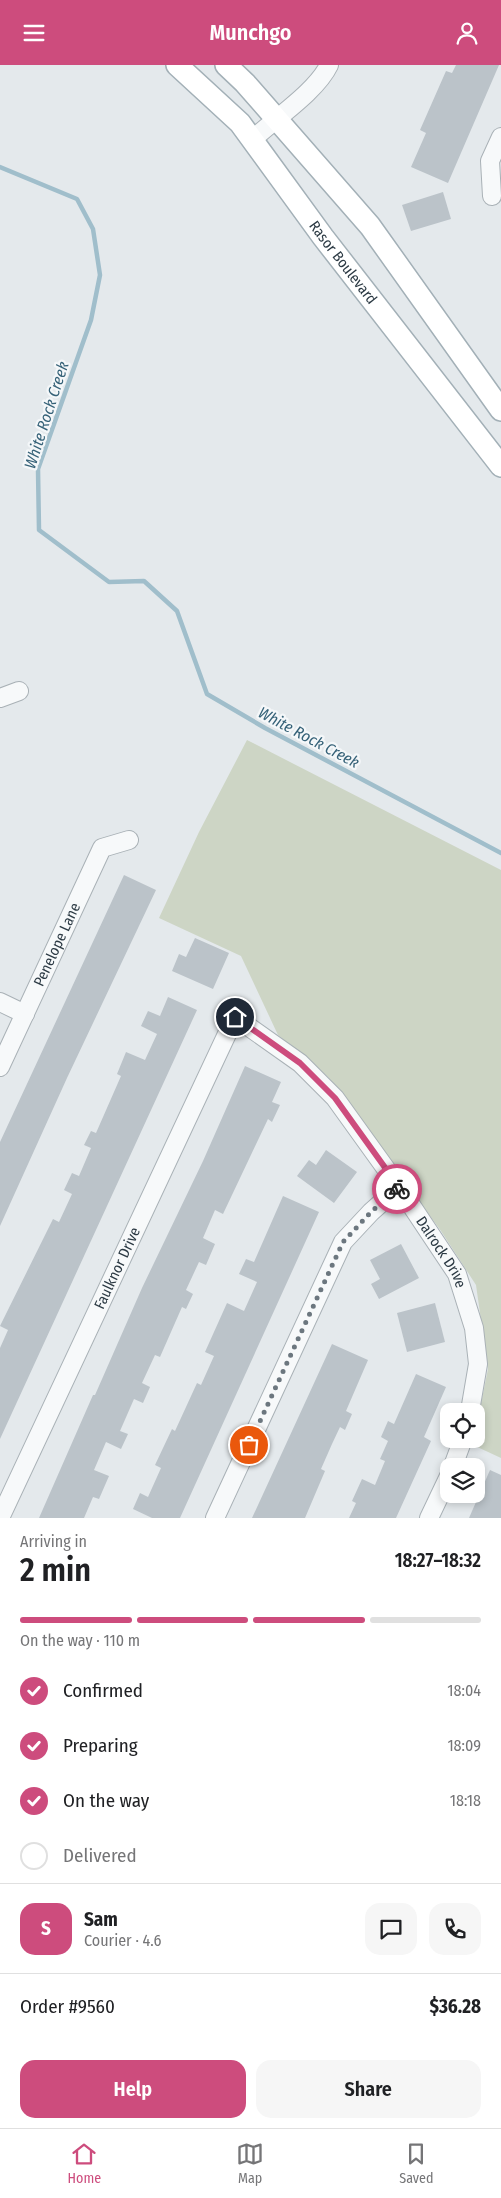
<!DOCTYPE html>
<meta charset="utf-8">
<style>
body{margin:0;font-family:"Fira Sans Condensed",sans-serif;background:#f6f6f6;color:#202124;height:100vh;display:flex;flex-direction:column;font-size:19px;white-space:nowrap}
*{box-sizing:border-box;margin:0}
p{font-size:16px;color:#757577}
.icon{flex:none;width:28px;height:28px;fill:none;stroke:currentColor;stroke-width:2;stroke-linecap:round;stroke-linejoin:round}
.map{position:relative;height:1453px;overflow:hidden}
.sheet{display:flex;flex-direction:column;background:#fff;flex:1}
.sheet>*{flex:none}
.tools{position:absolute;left:440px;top:1338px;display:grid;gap:10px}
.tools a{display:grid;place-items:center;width:45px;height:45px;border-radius:10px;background:#fff;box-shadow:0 2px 8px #0003;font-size:25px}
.pin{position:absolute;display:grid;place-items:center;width:42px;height:42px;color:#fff;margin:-21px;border:2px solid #fff;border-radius:50%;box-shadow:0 1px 5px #0007}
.courier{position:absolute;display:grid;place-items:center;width:50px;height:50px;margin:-25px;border:4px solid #cd4c7d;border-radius:50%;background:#fff;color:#222;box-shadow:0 1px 6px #0007}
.head em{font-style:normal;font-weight:600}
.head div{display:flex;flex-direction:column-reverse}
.head{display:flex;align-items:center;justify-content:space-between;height:85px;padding:0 20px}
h1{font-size:32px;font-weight:600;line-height:38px}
.bar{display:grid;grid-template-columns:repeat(4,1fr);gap:8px 5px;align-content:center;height:60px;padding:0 20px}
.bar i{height:6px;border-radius:4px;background:#e0e0e0}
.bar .selected{background:#cd4c7d}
.bar p{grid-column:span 4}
.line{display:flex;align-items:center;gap:12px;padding:0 20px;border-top:1px solid #e0e0e0}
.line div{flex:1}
.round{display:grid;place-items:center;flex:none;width:52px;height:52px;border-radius:15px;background:#f6f6f6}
ol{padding:0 20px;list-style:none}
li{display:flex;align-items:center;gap:15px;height:55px}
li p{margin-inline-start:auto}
li .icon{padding:5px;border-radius:50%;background:#cd4c7d;color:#fff;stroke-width:4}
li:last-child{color:#757577}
li i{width:28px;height:28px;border:2px solid #e0e0e0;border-radius:50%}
.primary-button{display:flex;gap:10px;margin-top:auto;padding:10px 20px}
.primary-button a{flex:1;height:58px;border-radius:15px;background:#cd4c7d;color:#fff;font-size:20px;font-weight:600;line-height:58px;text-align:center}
.primary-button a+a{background:#f6f6f6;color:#202124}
header{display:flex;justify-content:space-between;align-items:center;height:65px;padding:0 20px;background:#cd4c7d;color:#fff;font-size:22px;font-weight:600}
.menu{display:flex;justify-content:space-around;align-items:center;height:70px;border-top:1px solid #e0e0e0;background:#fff;font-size:14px;color:#757577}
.menu a{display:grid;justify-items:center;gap:2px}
.menu .selected{color:#cd4c7d}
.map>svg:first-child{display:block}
</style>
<header><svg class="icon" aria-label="menu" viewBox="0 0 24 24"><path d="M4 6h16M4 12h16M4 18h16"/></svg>Munchgo<svg class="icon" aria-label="person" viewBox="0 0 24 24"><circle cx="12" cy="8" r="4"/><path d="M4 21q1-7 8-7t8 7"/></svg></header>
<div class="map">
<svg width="501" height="1453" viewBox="0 0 501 1453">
<rect width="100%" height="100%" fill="#e4e9ec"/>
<polygon fill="#cdd5c5" points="247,675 501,805 501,1393 473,1380 474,1374 476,1374 476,1363 488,1304 476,1220 441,1166 328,1012 278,970 241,891 159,853 199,767"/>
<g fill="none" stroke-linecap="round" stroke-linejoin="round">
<polyline stroke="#a0becb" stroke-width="4.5" points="0,102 77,134 93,164 100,210 91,255 38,404 39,465 109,517 144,516 177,546 207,629 265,663 501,788"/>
</g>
<g fill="#bbc3c9">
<polygon points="456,0 499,0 448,118 411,102 426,68 420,65 446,6 452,8"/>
<polygon points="443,127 451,154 411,166 402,140"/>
<polygon points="124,810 156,825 67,1013 0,1161 0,1077"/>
<polygon points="195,873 229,888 213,924 172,906 179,889 186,892"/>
<polygon points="168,932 197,945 0,1374 0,1283 8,1265 0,1261 53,1154 59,1157 72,1129 64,1125 72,1108 79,1111 91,1083 84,1080 91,1066 96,1068 121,1011 117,1009 126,987 145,995 157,969 141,961 148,946 160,951"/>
<polygon points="245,1001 281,1017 272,1037 280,1040 272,1057 268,1054 223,1149 215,1145 203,1173 215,1179 206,1200 199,1197 186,1225 193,1229 186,1244 182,1242 160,1292 155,1290 142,1318 150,1322 143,1338 134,1334 120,1366 128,1369 121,1384 106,1377 94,1405 109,1411 99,1434 93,1432 84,1453 39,1453 93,1330 95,1330 142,1223 203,1096"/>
<polygon points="326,1085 357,1107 334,1138 297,1111 309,1095 316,1100"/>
<polygon points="283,1131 319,1147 180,1453 152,1453 133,1444 140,1428 148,1432 161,1403 155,1400 172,1364 175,1366 197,1318 201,1320 214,1291 205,1287 227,1238 244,1246 257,1217 239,1209 246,1194 254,1197"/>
<polygon points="401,1179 419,1213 379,1234 371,1219 380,1214 370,1195"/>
<polygon points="435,1238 445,1277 407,1287 397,1248"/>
<polygon points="332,1279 368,1295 346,1346 352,1349 345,1365 340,1362 332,1379 321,1404 325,1406 305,1453 252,1453"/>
<polygon points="416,1309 446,1322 424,1372 431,1376 396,1453 349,1453 356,1438 352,1436 362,1414 375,1420 385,1396 380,1394 388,1376 381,1372 388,1356 394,1359"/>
<polygon points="490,1405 501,1410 501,1453 469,1453"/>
</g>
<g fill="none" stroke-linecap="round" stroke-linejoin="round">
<defs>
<g id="minor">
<path d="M 252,75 C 274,54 316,27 329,0"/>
<polyline points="492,131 490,96 501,72"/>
<polyline points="0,633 19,626"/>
<polyline points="0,937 25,949"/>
<path id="s1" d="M 0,1002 L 102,783 L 129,775"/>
<polyline points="453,1401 463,1374"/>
<path id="s2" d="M 0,1453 L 235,952 L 300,998 L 335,1033 L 399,1122 L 457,1209 L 474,1263 L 478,1299 L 470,1346"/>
<polyline points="215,1453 343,1177 371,1147 399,1122"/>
<polyline points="429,1453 449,1411"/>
</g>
<g id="major">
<path id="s3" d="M 177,0 L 240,58 L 323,172 L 501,401"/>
<polyline points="226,0 245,18 370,161 501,345"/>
</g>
</defs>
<use href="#minor" stroke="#a9b1b6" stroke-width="20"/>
<use href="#major" stroke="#a3b0b7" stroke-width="24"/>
<use href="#minor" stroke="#f7f9fa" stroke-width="18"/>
<use href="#major" stroke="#fff" stroke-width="21"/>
</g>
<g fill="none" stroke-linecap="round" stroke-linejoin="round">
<polyline stroke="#6c777f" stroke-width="5" stroke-dasharray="0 9" points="249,1380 343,1177 371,1147 397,1124"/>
<polyline stroke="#cd4c7d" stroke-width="6" points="235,952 300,998 335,1033 399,1122 397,1124"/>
</g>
<g text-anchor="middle" stroke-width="4.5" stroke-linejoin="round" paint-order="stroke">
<g font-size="15" fill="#2c3a44" stroke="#f4f7f9">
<text dy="5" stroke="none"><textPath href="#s3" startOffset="259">Rasor Boulevard</textPath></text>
<text dy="5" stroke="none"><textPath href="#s1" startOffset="135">Penelope Lane</textPath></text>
<text dy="5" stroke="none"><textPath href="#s2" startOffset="870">Dalrock Drive</textPath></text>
<text dy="5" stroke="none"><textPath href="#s2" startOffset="276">Faulknor Drive</textPath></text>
</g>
<g font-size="16" font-style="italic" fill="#366278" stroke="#f4f7f9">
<text transform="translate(46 350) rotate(-72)" y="6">White Rock Creek</text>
<text transform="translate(309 672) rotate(28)" y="6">White Rock Creek</text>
</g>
</g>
</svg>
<div class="tools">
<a><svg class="icon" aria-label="locate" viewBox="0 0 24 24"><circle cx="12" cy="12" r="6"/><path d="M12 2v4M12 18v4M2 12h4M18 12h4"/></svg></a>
<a><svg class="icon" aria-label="layers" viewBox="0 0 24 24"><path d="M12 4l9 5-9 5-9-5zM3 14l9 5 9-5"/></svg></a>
</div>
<div class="pin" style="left:249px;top:1380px;background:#ea580c"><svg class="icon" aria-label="bag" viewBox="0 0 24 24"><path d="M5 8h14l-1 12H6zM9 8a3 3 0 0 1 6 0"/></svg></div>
<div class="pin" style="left:235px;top:952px;background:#1f2937"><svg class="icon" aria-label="home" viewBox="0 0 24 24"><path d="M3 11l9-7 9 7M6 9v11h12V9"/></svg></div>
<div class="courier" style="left:397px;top:1124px"><svg class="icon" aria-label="bike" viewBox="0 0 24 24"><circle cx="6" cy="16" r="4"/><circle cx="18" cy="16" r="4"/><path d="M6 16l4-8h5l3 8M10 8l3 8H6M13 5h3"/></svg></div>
</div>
<section class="sheet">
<div class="head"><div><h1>2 min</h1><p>Arriving in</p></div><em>18:27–18:32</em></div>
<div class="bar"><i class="selected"></i><i class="selected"></i><i class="selected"></i><i></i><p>On the way · 110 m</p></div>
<ol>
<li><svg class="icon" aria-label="check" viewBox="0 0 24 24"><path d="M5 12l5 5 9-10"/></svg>Confirmed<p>18:04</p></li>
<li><svg class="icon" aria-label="check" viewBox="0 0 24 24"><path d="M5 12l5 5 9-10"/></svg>Preparing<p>18:09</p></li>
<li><svg class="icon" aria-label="check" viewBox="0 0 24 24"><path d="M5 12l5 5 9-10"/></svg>On the way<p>18:18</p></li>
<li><i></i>Delivered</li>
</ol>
<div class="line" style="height:90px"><b class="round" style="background:#cd4c7d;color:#fff">S</b><div><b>Sam</b><p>Courier · 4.6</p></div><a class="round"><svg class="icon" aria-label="chat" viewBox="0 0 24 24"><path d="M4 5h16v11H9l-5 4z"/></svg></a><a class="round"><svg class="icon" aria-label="phone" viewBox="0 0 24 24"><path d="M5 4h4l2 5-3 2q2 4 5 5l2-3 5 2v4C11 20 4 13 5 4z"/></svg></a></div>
<div class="line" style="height:65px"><div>Order #9560</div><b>$36.28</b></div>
<div class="primary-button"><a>Help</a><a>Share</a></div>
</section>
<nav class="menu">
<a class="selected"><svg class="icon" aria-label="home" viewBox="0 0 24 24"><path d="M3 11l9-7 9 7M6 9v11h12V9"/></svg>Home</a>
<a><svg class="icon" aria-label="map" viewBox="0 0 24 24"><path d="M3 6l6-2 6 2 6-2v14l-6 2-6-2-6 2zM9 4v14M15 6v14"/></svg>Map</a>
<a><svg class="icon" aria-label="saved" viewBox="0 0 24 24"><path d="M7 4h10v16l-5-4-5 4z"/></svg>Saved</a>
</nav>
